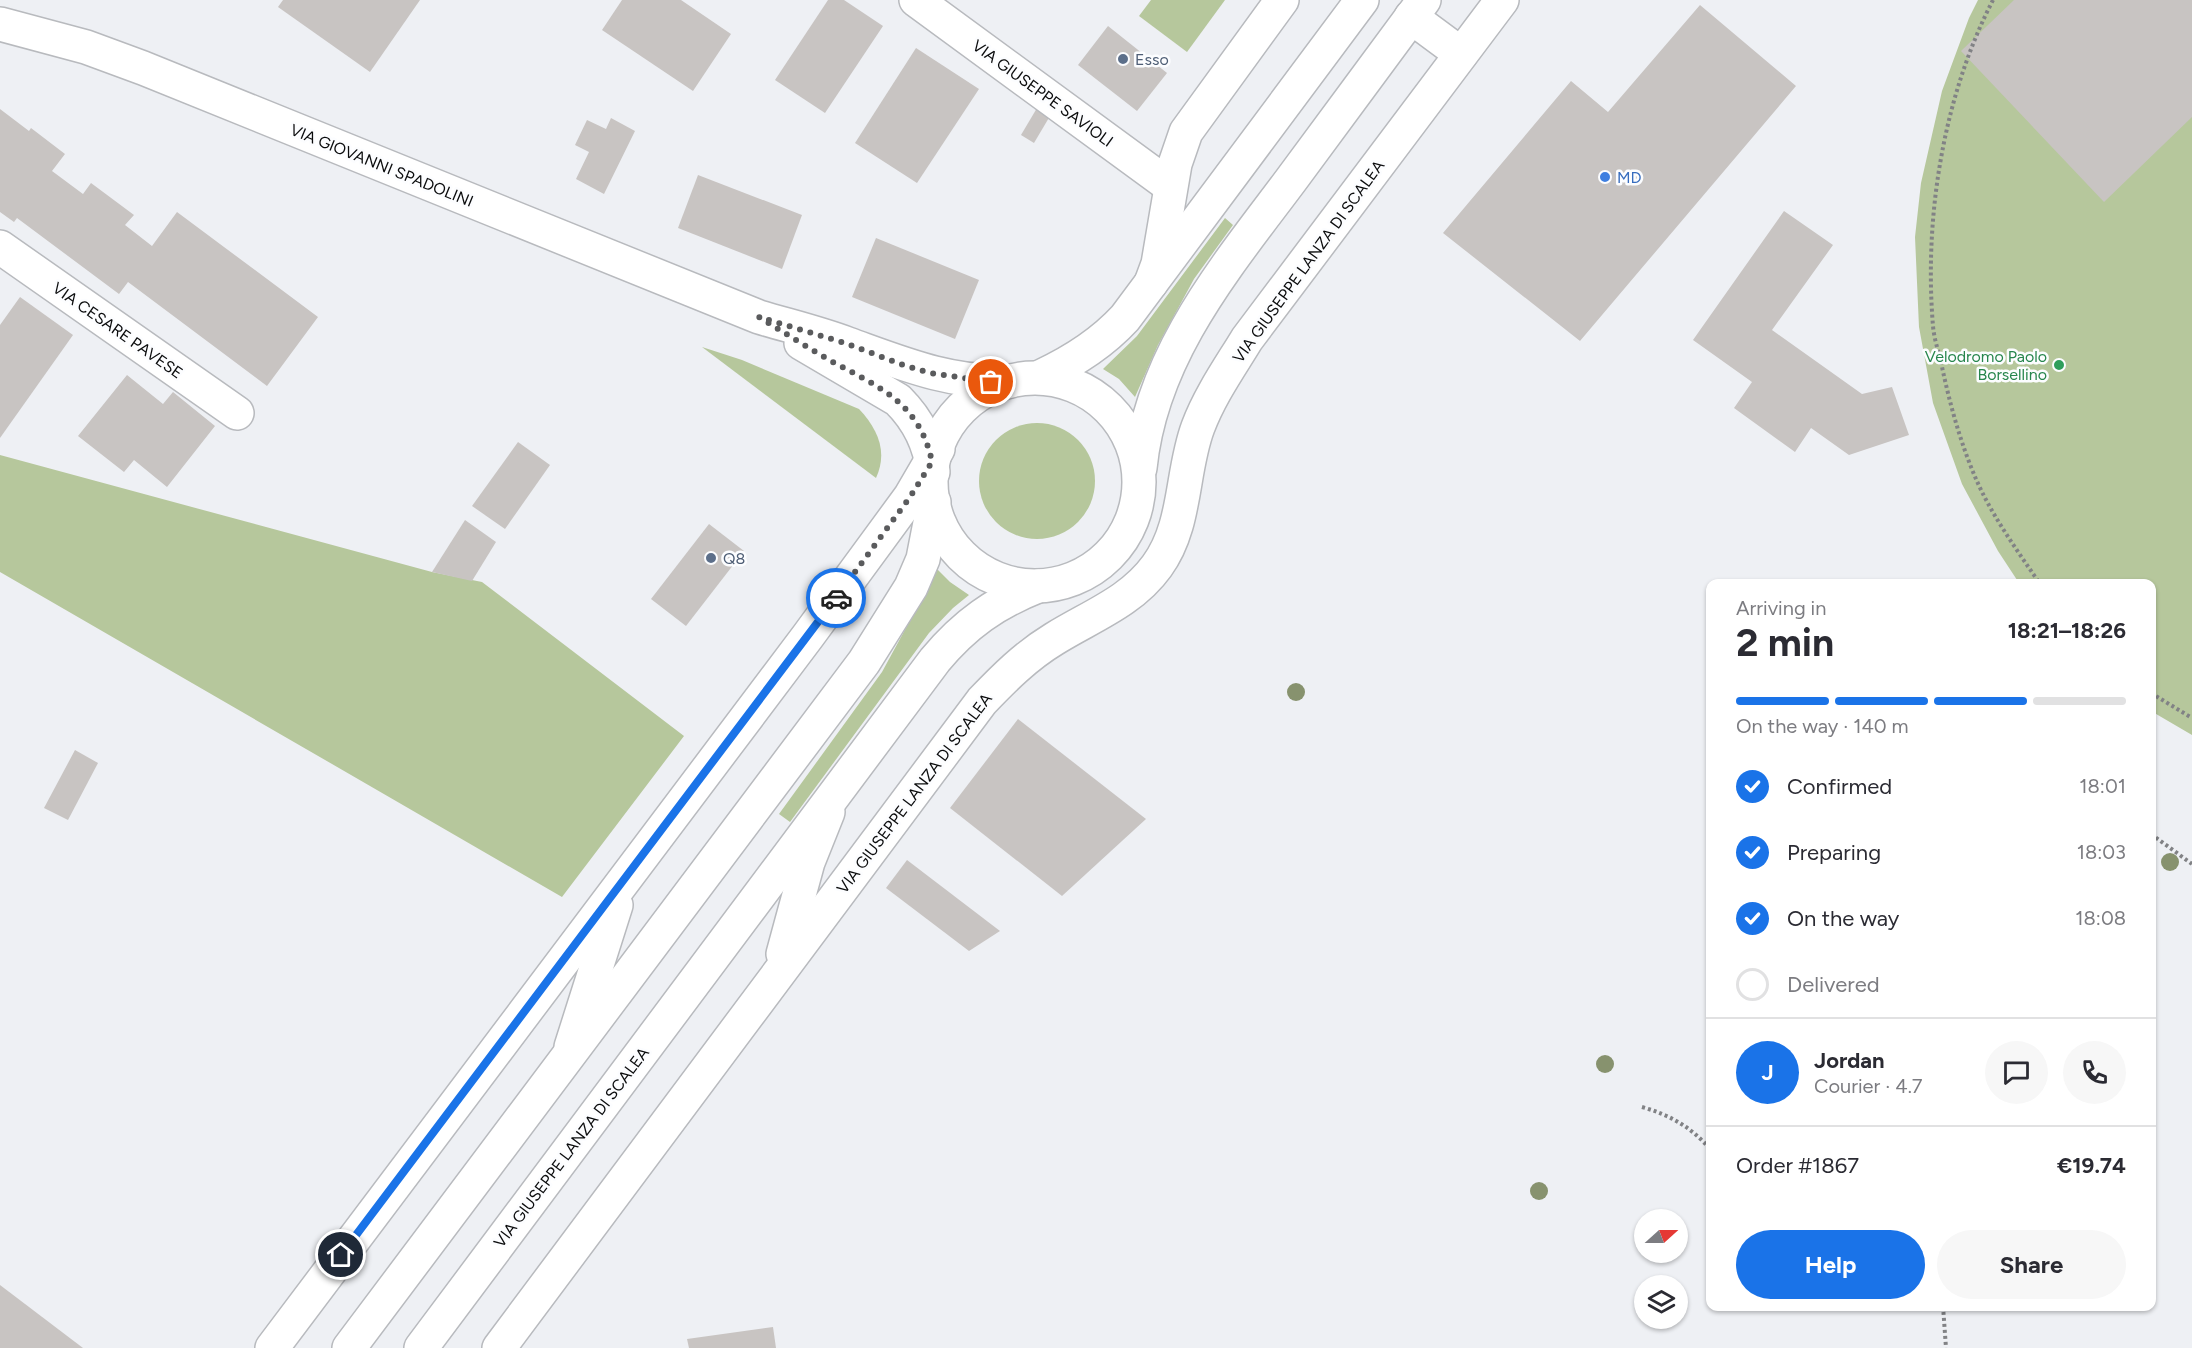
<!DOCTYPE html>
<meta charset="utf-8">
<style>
body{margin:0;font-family:Figtree,sans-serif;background:#f7f7f7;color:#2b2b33;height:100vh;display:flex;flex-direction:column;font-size:22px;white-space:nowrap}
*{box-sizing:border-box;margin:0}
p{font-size:20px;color:#7c7c81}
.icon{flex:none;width:33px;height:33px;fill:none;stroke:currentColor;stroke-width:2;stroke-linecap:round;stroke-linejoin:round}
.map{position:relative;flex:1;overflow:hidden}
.panel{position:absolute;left:1706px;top:579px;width:450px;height:732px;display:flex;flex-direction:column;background:#fff;border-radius:12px;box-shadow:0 2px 4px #0004}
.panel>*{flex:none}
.needle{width:39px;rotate:69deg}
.fabs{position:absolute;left:1634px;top:1209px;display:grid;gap:12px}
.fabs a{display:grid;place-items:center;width:54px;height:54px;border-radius:50%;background:#fff;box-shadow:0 2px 4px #0004;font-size:30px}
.pin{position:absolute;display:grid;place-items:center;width:51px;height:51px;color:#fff;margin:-26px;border:3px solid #fff;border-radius:50%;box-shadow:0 2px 6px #0007}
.courier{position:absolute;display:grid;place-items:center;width:60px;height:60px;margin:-30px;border:4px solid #1a73e8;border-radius:50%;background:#fff;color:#222;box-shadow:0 2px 8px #0007}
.overview em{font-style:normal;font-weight:700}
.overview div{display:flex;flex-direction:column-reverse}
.overview{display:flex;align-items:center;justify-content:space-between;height:102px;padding:0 30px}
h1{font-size:39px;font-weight:700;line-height:45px}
.bar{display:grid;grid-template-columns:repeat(4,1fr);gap:9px 6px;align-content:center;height:72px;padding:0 30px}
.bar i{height:8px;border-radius:4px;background:#e1e1e2}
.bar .on{background:#1a73e8}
.bar p{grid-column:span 4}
.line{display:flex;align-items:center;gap:15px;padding:0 30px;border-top:2px solid #e1e1e2}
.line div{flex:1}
.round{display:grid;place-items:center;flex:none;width:63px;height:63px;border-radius:32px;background:#f7f7f7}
ol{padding:0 30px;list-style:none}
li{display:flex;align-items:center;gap:18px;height:66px}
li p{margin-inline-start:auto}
li .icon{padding:6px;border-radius:50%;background:#1a73e8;color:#fff;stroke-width:4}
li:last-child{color:#7c7c81}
li i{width:33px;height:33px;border:3px solid #e1e1e2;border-radius:50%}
.button{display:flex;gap:12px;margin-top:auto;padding:12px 30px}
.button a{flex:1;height:69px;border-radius:36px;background:#1a73e8;color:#fff;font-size:24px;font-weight:700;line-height:69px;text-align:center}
.button a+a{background:#f7f7f7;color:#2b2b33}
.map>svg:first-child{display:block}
</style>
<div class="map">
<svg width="2192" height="1348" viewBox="0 0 2192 1348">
<rect width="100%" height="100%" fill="#eef0f4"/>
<g fill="#b6c79c">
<polygon points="1151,0 1225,0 1187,52 1139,16"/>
<polygon points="1978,0 2192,0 2192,735 2151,711 2151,584 2019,583 1998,551 1962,484 1933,403 1919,327 1915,237 1921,183 1942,91 1969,18"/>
<polygon points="1225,218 1233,225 1194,279 1158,345 1135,397 1119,379 1103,369 1137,336"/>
<path d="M 702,347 L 742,360 L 859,409 C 878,429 888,452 876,478 Z"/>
<circle cx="1037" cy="481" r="58"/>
<polygon points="0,455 432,572 482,582 684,736 562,897 0,572"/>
<polygon points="934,566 950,582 969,595 953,608 929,633 790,822 779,814 882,672 913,615"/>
</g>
<g fill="#c8c4c2">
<polygon points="283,0 420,0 370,72 278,7"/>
<polygon points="622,0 681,0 731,34 693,91 602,30"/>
<polygon points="828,0 844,0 883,26 825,113 775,80"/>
<polygon points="2014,0 2192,0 2192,117 2104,202 1961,51"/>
<polygon points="1700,5 1796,86 1580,341 1443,233 1571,81 1608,112"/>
<polygon points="1108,26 1167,73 1137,111 1078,65"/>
<polygon points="916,48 979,89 917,183 855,143"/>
<polygon points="1037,108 1050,116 1034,143 1021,135"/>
<polygon points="0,109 29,131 31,128 65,154 52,171 83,194 91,183 134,215 125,225 152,246 177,212 318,317 267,386 128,282 119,294 17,218 14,222 0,212"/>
<polygon points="611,118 635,131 604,194 576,179 589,152 575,145 587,120 606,129"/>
<polygon points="698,175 802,215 782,269 678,228"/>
<polygon points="1784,211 1833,245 1772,330 1862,394 1892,387 1909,435 1849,455 1811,428 1795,452 1734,408 1752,382 1693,340"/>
<polygon points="876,238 979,280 955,339 852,297"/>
<polygon points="20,297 73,335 0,438 0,325"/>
<polygon points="127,375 163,404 173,392 215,426 167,487 134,460 124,472 78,436"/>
<polygon points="518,442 550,465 505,529 472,506"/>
<polygon points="465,520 496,542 472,581 432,572"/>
<polygon points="709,524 744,551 686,626 651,599"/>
<polygon points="1018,719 1146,819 1062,896 950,808"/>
<polygon points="75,750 98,763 68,820 44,808"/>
<polygon points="907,860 1000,931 969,951 886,888"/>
<polygon points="0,1285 83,1348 0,1348"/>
<polygon points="773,1327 776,1348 689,1348 687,1339"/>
</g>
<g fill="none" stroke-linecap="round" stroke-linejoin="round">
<defs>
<g id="minor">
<polyline points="916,0 1170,186"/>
<polyline points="1411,17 1461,54"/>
<polyline points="0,247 237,413"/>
<polyline points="1151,283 1158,264 1175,164 1186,132 1282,0"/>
<polyline points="783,954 808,862 828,812"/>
<polyline points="571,1047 616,905"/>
<polyline points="272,1348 808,636 910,497 938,449"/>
<path d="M 499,1348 L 982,701 C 1004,678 1026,656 1054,639 C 1091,616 1131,602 1157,566 C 1187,525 1181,472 1198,427 C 1210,395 1230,367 1247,339 L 1502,0"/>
</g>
<g id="tertiary">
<path d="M 0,24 L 86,47 L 143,68 L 759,317 C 789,326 819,333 848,344 C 901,363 951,384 1009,381"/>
<path d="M 801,343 L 898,400 C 918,420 930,443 933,472"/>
<path d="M 1042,376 C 1074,361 1101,344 1125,318 L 1362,0"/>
<circle cx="1035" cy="482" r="104"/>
<path d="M 1140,468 C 1151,355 1226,267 1291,180 C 1335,120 1380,60 1424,0"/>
<polyline points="349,1348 864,662 911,587 923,559 934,502"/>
<path d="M 421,1348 L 935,660 C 965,624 995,603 1038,586"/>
</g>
</defs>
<use href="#minor" stroke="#b8babe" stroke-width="36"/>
<use href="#tertiary" stroke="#b8babe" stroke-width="36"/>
<g stroke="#818285" stroke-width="4" stroke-dasharray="3 3" stroke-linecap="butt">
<path d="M 1993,0 C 1943,97 1924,218 1933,326 C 1934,338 1938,350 1941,362 C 1949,401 1960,442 1976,479 C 1992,516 2017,550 2040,584"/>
<polyline points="2151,693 2192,718"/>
<polyline points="2151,834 2192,864"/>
<path d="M 1642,1107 C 1670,1115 1691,1127 1710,1149"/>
<polyline points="1943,1306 1946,1348"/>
</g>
<use href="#minor" stroke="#fff" stroke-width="33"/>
<use href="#tertiary" stroke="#fff" stroke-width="33"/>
</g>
<g fill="#87926e">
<circle cx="1296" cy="692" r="9"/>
<circle cx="2170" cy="862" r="9"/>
<circle cx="1605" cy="1064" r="9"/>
<circle cx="1539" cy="1191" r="9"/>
</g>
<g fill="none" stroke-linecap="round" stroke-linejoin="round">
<path stroke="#5a5b5d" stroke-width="6" stroke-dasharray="0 10.8" d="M 836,598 L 910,497 L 932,462 C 920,403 879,387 831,361 C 807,347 783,332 759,317 L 845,343 L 903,365 L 930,373 L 991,382"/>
<polyline stroke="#1a73e8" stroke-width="8" points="341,1255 836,598"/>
</g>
<g fill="#5c6f8a" stroke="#fcfdff" stroke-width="2">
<circle cx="1123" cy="59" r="6"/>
<circle cx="711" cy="558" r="6"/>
</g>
<circle fill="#3f7fe0" stroke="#fcfdff" stroke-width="2" cx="1605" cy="177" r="6"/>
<circle fill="#2e9e5b" stroke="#fcfdff" stroke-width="2" cx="2059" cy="365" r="6"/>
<g text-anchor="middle" stroke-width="5" stroke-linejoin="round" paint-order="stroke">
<g font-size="16" fill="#4e5e75" stroke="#fcfdff" text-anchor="start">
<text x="1135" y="65">Esso</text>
<text x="723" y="564">Q8</text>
</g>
<g font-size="16" fill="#0a0b0c" stroke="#fcfdff">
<text transform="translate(1043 93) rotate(36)" y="6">VIA GIUSEPPE SAVIOLI</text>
<text transform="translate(382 165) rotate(22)" y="6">VIA GIOVANNI SPADOLINI</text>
<text transform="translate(1308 261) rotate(-54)" y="6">VIA GIUSEPPE LANZA DI SCALEA</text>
<text transform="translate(118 330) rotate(35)" y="6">VIA CESARE PAVESE</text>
<text transform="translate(914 793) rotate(-53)" y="6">VIA GIUSEPPE LANZA DI SCALEA</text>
<text transform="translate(571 1147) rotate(-53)" y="6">VIA GIUSEPPE LANZA DI SCALEA</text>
</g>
<g font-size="16" fill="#366cbe" stroke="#fcfdff" text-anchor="start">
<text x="1617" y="183">MD</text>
</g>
<g font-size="16" fill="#27864d" stroke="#fcfdff" text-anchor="end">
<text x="2047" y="362">Velodromo Paolo<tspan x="2047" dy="18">Borsellino</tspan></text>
</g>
</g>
</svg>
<div class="fabs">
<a><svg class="needle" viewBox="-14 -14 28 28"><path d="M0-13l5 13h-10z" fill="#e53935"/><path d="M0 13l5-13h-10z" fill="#7c7c81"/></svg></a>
<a><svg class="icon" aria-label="layers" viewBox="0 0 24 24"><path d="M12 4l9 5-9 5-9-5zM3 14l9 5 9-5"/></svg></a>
</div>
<div class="pin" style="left:991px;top:382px;background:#ea580c"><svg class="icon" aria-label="bag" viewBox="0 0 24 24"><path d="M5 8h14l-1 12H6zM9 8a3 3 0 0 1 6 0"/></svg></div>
<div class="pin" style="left:341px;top:1255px;background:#1f2937"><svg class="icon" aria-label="home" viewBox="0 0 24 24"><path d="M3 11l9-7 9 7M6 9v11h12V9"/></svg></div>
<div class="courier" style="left:836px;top:598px"><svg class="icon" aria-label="car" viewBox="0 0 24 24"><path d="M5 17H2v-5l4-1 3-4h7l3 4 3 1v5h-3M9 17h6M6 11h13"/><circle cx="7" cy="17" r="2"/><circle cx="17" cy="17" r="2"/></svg></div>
<section class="panel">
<div class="overview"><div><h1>2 min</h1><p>Arriving in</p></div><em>18:21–18:26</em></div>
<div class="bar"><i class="on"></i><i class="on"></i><i class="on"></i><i></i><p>On the way · 140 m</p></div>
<ol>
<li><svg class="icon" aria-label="check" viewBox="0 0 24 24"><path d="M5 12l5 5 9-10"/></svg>Confirmed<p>18:01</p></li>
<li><svg class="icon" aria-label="check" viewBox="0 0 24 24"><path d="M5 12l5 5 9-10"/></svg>Preparing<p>18:03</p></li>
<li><svg class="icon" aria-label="check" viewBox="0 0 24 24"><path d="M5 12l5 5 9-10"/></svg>On the way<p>18:08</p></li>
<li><i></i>Delivered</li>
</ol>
<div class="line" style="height:108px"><b class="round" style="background:#1a73e8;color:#fff">J</b><div><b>Jordan</b><p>Courier · 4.7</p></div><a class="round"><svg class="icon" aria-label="chat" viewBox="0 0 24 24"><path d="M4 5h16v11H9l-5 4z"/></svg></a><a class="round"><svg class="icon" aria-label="phone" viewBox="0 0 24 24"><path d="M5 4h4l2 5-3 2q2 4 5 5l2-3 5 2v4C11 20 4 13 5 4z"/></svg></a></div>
<div class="line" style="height:78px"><div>Order #1867</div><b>€19.74</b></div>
<div class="button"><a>Help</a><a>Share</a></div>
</section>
</div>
